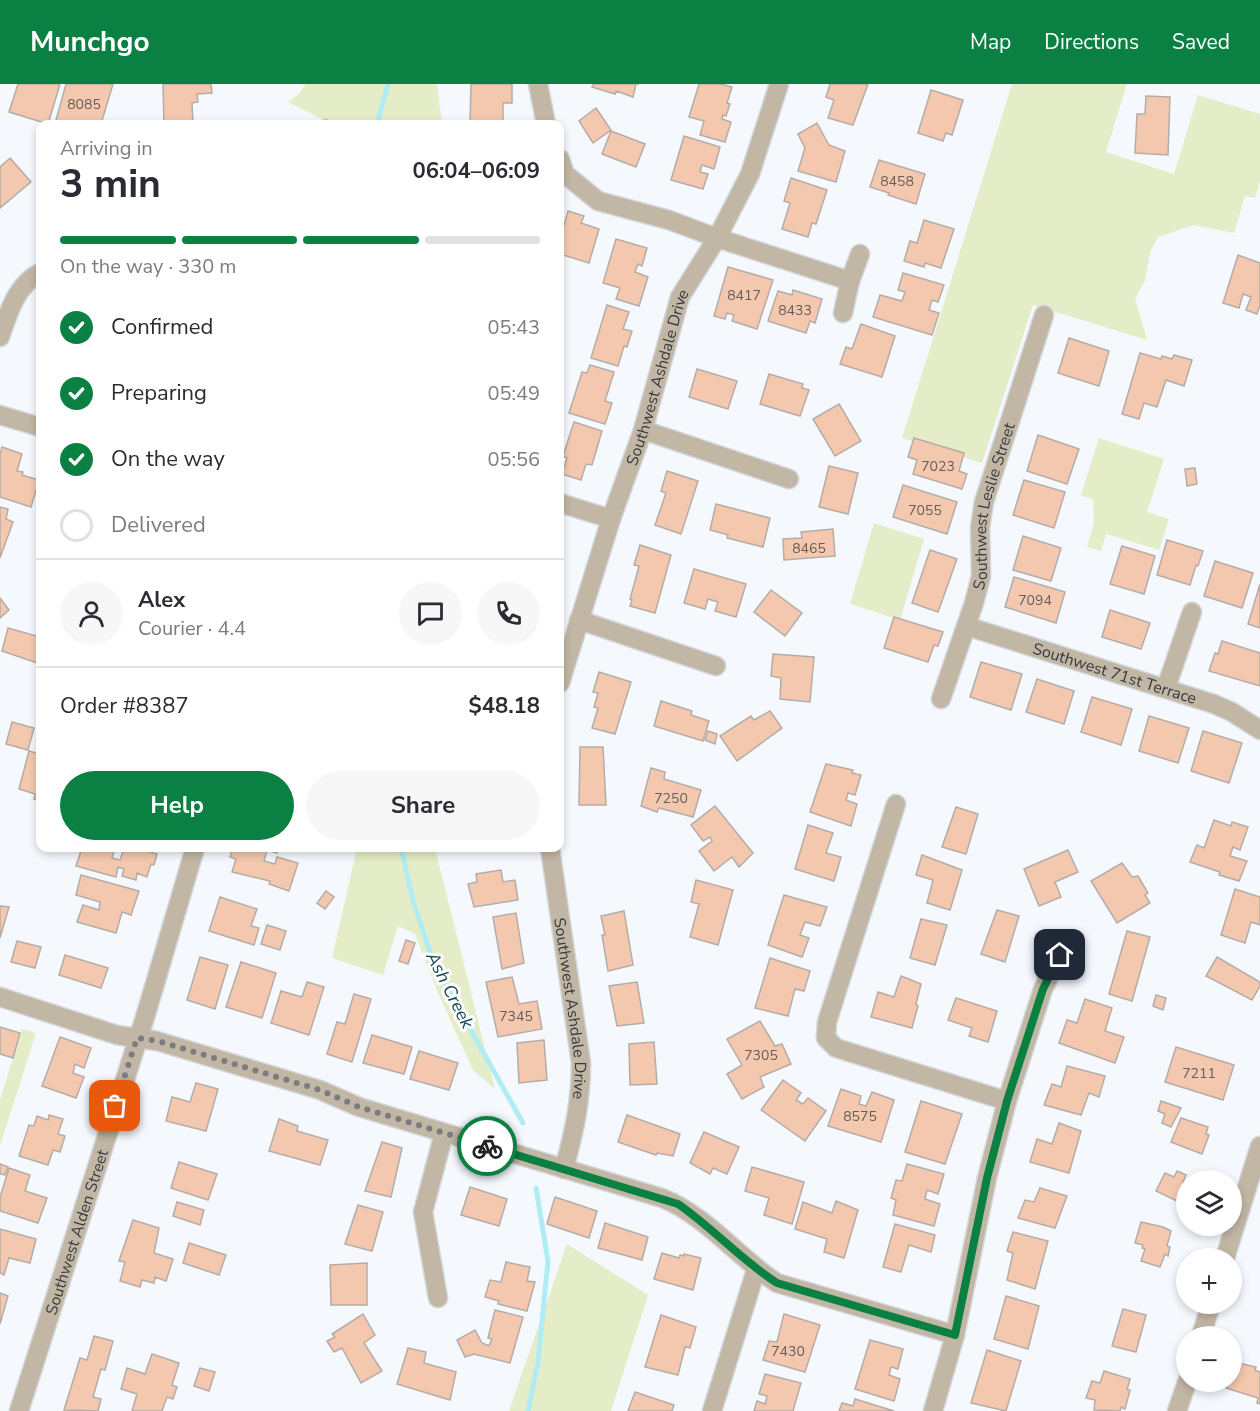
<!DOCTYPE html>
<meta charset="utf-8">
<style>
body{margin:0;font-family:"Nunito Sans",sans-serif;background:#f7f7f7;color:#2b2b33;height:100vh;display:flex;flex-direction:column;font-size:22px;white-space:nowrap}
*{box-sizing:border-box;margin:0}
p{font-size:20px;color:#7c7c81}
.icon{flex:none;width:33px;height:33px;fill:none;stroke:currentColor;stroke-width:2;stroke-linecap:round;stroke-linejoin:round}
.map{position:relative;flex:1;overflow:hidden}
.side{position:absolute;left:36px;top:36px;width:528px;height:732px;display:flex;flex-direction:column;background:#fff;border-radius:12px;box-shadow:0 3px 9px #0003}
.side>*{flex:none}
.buttons{position:absolute;left:1176px;top:1086px;display:grid;gap:12px}
.buttons a{display:grid;place-items:center;width:66px;height:66px;border-radius:50%;background:#fff;box-shadow:0 3px 9px #0003;font-size:30px}
.pin{position:absolute;display:grid;place-items:center;width:51px;height:51px;color:#fff;margin:-26px;border-radius:12px;box-shadow:0 3px 9px #0006}
.courier{position:absolute;display:grid;place-items:center;width:60px;height:60px;margin:-30px;border:4px solid #0b8043;border-radius:50%;background:#fff;color:#222;box-shadow:0 2px 8px #0007}
.headline em{font-style:normal;font-weight:700}
.headline div{display:flex;flex-direction:column-reverse}
.headline{display:flex;align-items:center;justify-content:space-between;height:102px;padding:0 24px}
h1{font-size:39px;font-weight:700;line-height:45px}
.bar{display:grid;grid-template-columns:repeat(4,1fr);gap:9px 6px;align-content:center;height:72px;padding:0 24px}
.bar i{height:8px;border-radius:4px;background:#e1e1e2}
.bar .current{background:#0b8043}
.bar p{grid-column:span 4}
.line{display:flex;align-items:center;gap:15px;padding:0 24px;border-top:2px solid #e1e1e2}
.line div{flex:1}
.round{display:grid;place-items:center;flex:none;width:63px;height:63px;border-radius:32px;background:#f7f7f7}
ol{padding:0 24px;list-style:none}
li{display:flex;align-items:center;gap:18px;height:66px}
li p{margin-inline-start:auto}
li .icon{padding:6px;border-radius:50%;background:#0b8043;color:#fff;stroke-width:4}
li:last-child{color:#7c7c81}
li i{width:33px;height:33px;border:3px solid #e1e1e2;border-radius:50%}
.button{display:flex;gap:12px;margin-top:auto;padding:12px 24px}
.button a{flex:1;height:69px;border-radius:36px;background:#0b8043;color:#fff;font-size:24px;font-weight:700;line-height:69px;text-align:center}
.button a+a{background:#f7f7f7;color:#2b2b33}
header{display:flex;align-items:center;gap:36px;box-sizing:border-box;height:84px;padding:0 30px;background:#0b8043;color:#fff}
header strong{font-size:28px}
nav{display:flex;gap:33px;margin-inline-start:auto;font-size:21px}
.map>svg:first-child{display:block}
</style>
<header>
<strong>Munchgo</strong>
<nav><a>Map</a><a>Directions</a><a>Saved</a></nav>
</header>
<div class="map">
<svg width="1260" height="1327" viewBox="0 0 1260 1327">
<rect width="100%" height="100%" fill="#f5f9fe"/>
<g fill="#e4edc7">
<polygon points="305,0 437,0 442,40 332,40 288,18 300,9"/>
<polygon points="1012,0 1127,0 1106,68 1174,90 1198,11 1260,30 1260,97 1255,114 1245,112 1234,149 1194,141 1158,153 1150,168 1145,197 1135,214 1147,256 1033,221 982,379 902,354"/>
<polygon points="1099,354 1164,375 1147,428 1169,435 1159,466 1106,450 1101,467 1087,463 1094,439 1093,415 1081,411"/>
<polygon points="874,439 924,455 900,536 850,520"/>
<polygon points="357,764 435,764 495,1005 473,986 438,909 415,850 398,842 383,891 332,874"/>
<polygon points="22,945 36,949 0,1062 0,1016"/>
<polygon points="567,1160 648,1211 611,1327 509,1327"/>
</g>
<g fill="none" stroke-linecap="round" stroke-linejoin="round">
<g stroke="#b0ecf4" stroke-width="5">
<polyline points="377,40 388,0"/>
<polyline points="401,764 413,817 435,883 523,1039"/>
<polyline points="528,1327 538,1278 548,1177 536,1104"/>
</g>
</g>
<g fill="#f4c8ae" stroke="#b5aca7" stroke-width="1.5">
<polygon points="18,0 60,0 48,40 9,28"/>
<polygon points="66,0 113,0 101,40 55,40"/>
<polygon points="163,0 211,0 212,9 197,10 198,18 192,19 193,40 164,40"/>
<polygon points="471,0 512,0 512,19 503,19 503,40 470,40"/>
<polygon points="593,0 639,0 636,0 633,13 616,7 615,10 592,3"/>
<polygon points="699,0 721,0 732,3 727,19 730,20 726,32 723,31 722,35 731,38 725,58 700,51 704,37 689,33"/>
<polygon points="830,0 868,0 853,41 828,34 834,16 826,13"/>
<polygon points="931,6 963,16 952,51 946,49 943,57 918,49"/>
<polygon points="1146,12 1170,13 1168,71 1135,69 1137,30 1145,30"/>
<polygon points="596,24 611,46 593,59 579,37"/>
<polygon points="327,36 327,40 292,40"/>
<polygon points="817,39 829,61 845,67 836,98 798,87 805,64 798,50"/>
<polygon points="611,47 645,60 636,83 602,70"/>
<polygon points="684,52 720,63 714,85 702,81 700,88 708,90 703,105 671,96"/>
<polygon points="10,74 31,98 0,124 0,83"/>
<polygon points="879,76 925,90 916,120 888,111 889,109 870,103"/>
<polygon points="791,94 827,106 816,140 812,139 808,153 782,145 790,119 784,117"/>
<polygon points="568,127 584,132 581,139 599,145 589,179 560,170 560,155"/>
<polygon points="924,136 954,145 941,184 925,179 924,183 904,177 910,157 917,159"/>
<polygon points="616,155 647,164 642,182 638,180 635,188 648,193 639,222 616,215 620,204 603,199"/>
<polygon points="1238,171 1260,179 1260,221 1257,230 1246,226 1251,213 1243,210 1239,224 1223,219"/>
<polygon points="728,183 773,196 757,245 732,237 734,231 727,229 725,235 714,232"/>
<polygon points="903,189 944,201 938,218 932,216 929,226 939,229 932,251 873,233 880,211 902,217 905,208 898,206"/>
<polygon points="793,206 822,215 815,239 810,237 806,249 768,237 778,207 792,211"/>
<polygon points="607,221 629,228 623,245 632,247 627,263 624,262 618,282 591,274"/>
<polygon points="861,240 895,252 882,293 840,280 846,263 852,265"/>
<polygon points="1069,254 1109,267 1099,302 1058,289"/>
<polygon points="1140,269 1161,275 1162,272 1172,275 1174,271 1192,276 1184,302 1166,296 1157,323 1144,319 1139,335 1122,330"/>
<polygon points="590,281 614,288 605,317 612,319 605,340 569,329 582,288 587,289"/>
<polygon points="697,285 737,297 728,325 689,313"/>
<polygon points="769,290 803,300 802,304 809,306 800,332 760,320"/>
<polygon points="839,320 861,357 835,372 813,335"/>
<polygon points="574,338 602,347 592,381 586,380 581,396 562,390 567,374 563,372"/>
<polygon points="1038,351 1079,365 1067,400 1027,387"/>
<polygon points="914,354 964,369 959,387 967,390 962,405 913,390 917,376 908,373"/>
<polygon points="2,363 22,370 17,387 23,388 22,391 39,396 31,423 0,413 0,370"/>
<polygon points="829,382 858,389 848,430 819,423"/>
<polygon points="1195,384 1197,400 1187,402 1185,385"/>
<polygon points="667,387 698,397 681,450 655,441 666,409 661,407"/>
<polygon points="1024,396 1065,408 1054,444 1013,431"/>
<polygon points="903,401 957,418 947,450 893,433"/>
<polygon points="716,420 770,434 763,463 727,454 728,451 710,446"/>
<polygon points="0,423 8,425 6,435 13,438 0,474"/>
<polygon points="833,445 835,472 784,476 783,455 802,454 801,448"/>
<polygon points="1023,452 1061,464 1051,497 1013,486"/>
<polygon points="1167,456 1203,467 1198,482 1196,481 1190,501 1157,491"/>
<polygon points="640,461 671,471 655,529 630,522 632,516 630,515 639,482 634,481"/>
<polygon points="1122,462 1155,472 1144,510 1110,500"/>
<polygon points="930,466 957,475 938,528 912,519"/>
<polygon points="1215,477 1253,489 1242,524 1204,512"/>
<polygon points="694,485 746,500 736,533 715,527 718,518 708,515 705,525 684,519"/>
<polygon points="1014,493 1065,508 1056,539 1005,523"/>
<polygon points="1260,500 1260,544 1248,540"/>
<polygon points="771,506 802,529 785,552 754,528"/>
<polygon points="0,514 9,526 0,534"/>
<polygon points="1110,526 1150,539 1141,565 1102,553"/>
<polygon points="894,533 943,548 938,562 934,561 928,578 884,564"/>
<polygon points="8,544 40,553 40,580 2,567"/>
<polygon points="1222,557 1260,569 1260,602 1209,587 1215,569 1218,570"/>
<polygon points="773,570 814,573 810,618 780,615 781,594 771,592"/>
<polygon points="981,578 1022,590 1011,626 970,613"/>
<polygon points="599,588 631,598 615,650 592,644 598,624 594,623 598,609 593,608"/>
<polygon points="1037,595 1074,607 1064,640 1026,628"/>
<polygon points="1092,613 1132,625 1121,661 1081,648"/>
<polygon points="661,617 692,627 691,631 709,637 703,657 654,642"/>
<polygon points="770,627 782,644 737,677 720,652 751,632 754,636"/>
<polygon points="1149,632 1189,644 1178,679 1139,667"/>
<polygon points="12,638 34,644 28,666 6,660"/>
<polygon points="708,647 717,650 715,660 705,656"/>
<polygon points="1203,647 1242,659 1229,699 1191,687"/>
<polygon points="580,663 603,663 606,721 579,721"/>
<polygon points="29,667 40,670 40,717 34,715 35,710 19,705"/>
<polygon points="826,680 853,686 852,689 861,691 855,711 848,709 846,716 857,720 851,742 810,728"/>
<polygon points="651,684 665,688 664,695 701,706 693,733 659,724 657,728 641,722"/>
<polygon points="715,722 753,769 739,783 732,773 714,787 699,767 712,757 710,753 703,757 691,741"/>
<polygon points="956,723 978,730 966,770 942,763"/>
<polygon points="1214,736 1231,742 1232,738 1248,743 1240,766 1233,763 1230,772 1247,777 1239,797 1219,791 1220,788 1190,778 1197,761 1204,764"/>
<polygon points="808,741 833,749 826,769 841,773 834,797 795,785"/>
<polygon points="82,764 115,764 112,774 120,776 124,764 136,764 157,770 154,781 151,780 147,793 137,789 136,796 122,792 124,785 118,783 116,793 76,782"/>
<polygon points="233,764 278,764 277,769 267,766 264,777 275,780 277,773 298,779 289,807 269,800 270,797 232,788 236,775 230,773"/>
<polygon points="1068,766 1078,788 1055,798 1061,813 1039,822 1024,785"/>
<polygon points="922,771 962,786 950,826 927,819 933,796 916,791"/>
<polygon points="1122,779 1132,793 1138,792 1148,809 1145,811 1150,819 1117,839 1091,797"/>
<polygon points="501,786 503,798 515,796 518,816 474,823 468,800 477,798 476,790"/>
<polygon points="81,791 139,807 131,831 122,828 116,849 77,838 83,821 99,826 100,818 76,811"/>
<polygon points="696,796 733,806 718,861 690,853 699,820 691,818"/>
<polygon points="1235,805 1260,813 1260,841 1251,838 1245,859 1221,851"/>
<polygon points="326,807 334,813 325,825 317,819"/>
<polygon points="784,811 827,823 820,842 805,838 800,851 809,854 802,873 768,861"/>
<polygon points="220,813 257,825 251,842 259,844 254,861 209,847"/>
<polygon points="0,822 9,823 0,854"/>
<polygon points="997,826 1019,832 1005,878 981,870"/>
<polygon points="624,827 633,881 608,887 602,851 605,851 601,832"/>
<polygon points="516,829 524,879 502,885 493,833"/>
<polygon points="921,835 947,841 935,881 910,874"/>
<polygon points="267,841 286,847 280,866 261,860"/>
<polygon points="1127,847 1150,853 1132,917 1109,910"/>
<polygon points="406,856 415,859 408,880 399,877"/>
<polygon points="17,857 41,863 35,884 11,878"/>
<polygon points="65,871 108,884 101,904 59,891"/>
<polygon points="200,873 228,881 215,925 187,916"/>
<polygon points="1217,873 1260,898 1260,902 1252,916 1206,892"/>
<polygon points="770,874 810,887 804,907 795,905 788,932 755,924"/>
<polygon points="241,878 276,889 262,934 226,923"/>
<polygon points="901,892 921,900 916,920 918,922 912,944 871,933 878,908 894,913"/>
<polygon points="512,893 519,920 537,917 542,945 498,953 486,898"/>
<polygon points="307,898 324,903 309,951 271,939 281,907 302,913"/>
<polygon points="637,898 644,939 617,942 609,902"/>
<polygon points="354,910 371,915 352,978 327,970 337,938 345,940"/>
<polygon points="1156,911 1166,914 1163,926 1153,922"/>
<polygon points="956,914 997,927 988,958 969,952 972,944 948,936"/>
<polygon points="1085,915 1112,924 1105,947 1124,953 1115,979 1059,959 1067,936 1077,939"/>
<polygon points="760,937 775,962 782,960 791,980 760,993 764,1003 742,1015 727,990 742,981 727,955"/>
<polygon points="0,943 20,949 13,974 0,970"/>
<polygon points="372,951 412,963 404,990 363,979"/>
<polygon points="60,953 91,964 84,984 75,980 73,989 84,993 76,1014 42,1002"/>
<polygon points="544,956 547,996 519,999 517,959"/>
<polygon points="654,958 657,1000 630,1001 629,960"/>
<polygon points="1176,963 1234,981 1223,1016 1165,998"/>
<polygon points="419,967 458,979 449,1006 410,995"/>
<polygon points="1067,982 1105,992 1099,1013 1089,1009 1081,1031 1044,1021 1052,1000 1061,1003"/>
<polygon points="783,996 801,1009 796,1016 803,1020 808,1014 826,1027 805,1057 761,1026"/>
<polygon points="196,999 218,1005 206,1047 166,1037 172,1013 190,1018"/>
<polygon points="841,1005 861,1012 859,1020 866,1022 872,1008 894,1016 881,1058 828,1042"/>
<polygon points="921,1017 962,1030 945,1080 905,1068"/>
<polygon points="1161,1017 1181,1024 1171,1043 1162,1039 1165,1030 1158,1027"/>
<polygon points="49,1031 63,1035 58,1050 65,1052 60,1068 53,1066 48,1081 19,1072 29,1041 34,1042 37,1032 48,1036"/>
<polygon points="627,1031 680,1050 673,1072 657,1069 656,1071 618,1058"/>
<polygon points="1181,1034 1208,1043 1206,1050 1209,1051 1202,1070 1171,1058"/>
<polygon points="279,1035 298,1042 297,1047 328,1056 320,1081 269,1067"/>
<polygon points="1059,1039 1081,1047 1069,1089 1030,1078 1037,1055 1052,1060"/>
<polygon points="704,1048 739,1063 727,1090 713,1084 710,1090 690,1079"/>
<polygon points="382,1058 402,1064 391,1113 365,1107"/>
<polygon points="179,1078 217,1090 208,1116 171,1104"/>
<polygon points="0,1080 8,1083 5,1091 0,1090"/>
<polygon points="907,1080 944,1090 938,1110 927,1106 925,1115 940,1120 934,1142 893,1131 896,1116 891,1114 896,1096 902,1097"/>
<polygon points="752,1083 804,1098 792,1140 764,1131 769,1114 745,1107"/>
<polygon points="9,1084 30,1091 25,1107 47,1114 38,1139 0,1127 0,1113"/>
<polygon points="1177,1087 1186,1091 1183,1098 1186,1100 1186,1109 1181,1119 1156,1107 1165,1089 1174,1093"/>
<polygon points="470,1103 507,1115 499,1142 461,1131"/>
<polygon points="1040,1104 1067,1112 1055,1144 1018,1134 1025,1116 1034,1118"/>
<polygon points="555,1113 597,1127 589,1154 547,1140"/>
<polygon points="836,1117 858,1126 844,1174 824,1168 827,1155 795,1145 803,1118 832,1129"/>
<polygon points="177,1118 204,1126 200,1141 173,1132"/>
<polygon points="358,1121 383,1128 372,1167 345,1160"/>
<polygon points="133,1136 159,1144 154,1169 173,1175 166,1197 155,1193 154,1199 142,1196 140,1203 120,1197 125,1178 119,1177"/>
<polygon points="1141,1138 1163,1143 1171,1147 1167,1162 1170,1163 1168,1172 1165,1170 1160,1183 1141,1177 1145,1165 1142,1164 1143,1161 1135,1159"/>
<polygon points="605,1139 648,1153 642,1176 598,1164"/>
<polygon points="895,1140 935,1151 931,1168 909,1161 901,1188 883,1183"/>
<polygon points="0,1145 36,1155 30,1179 9,1174 4,1191 0,1189"/>
<polygon points="1013,1148 1048,1157 1035,1205 1007,1196 1013,1169 1007,1167"/>
<polygon points="189,1159 226,1171 219,1191 183,1179"/>
<polygon points="662,1169 679,1174 680,1171 684,1172 684,1170 701,1174 693,1206 654,1195"/>
<polygon points="506,1178 530,1183 527,1197 535,1198 527,1227 498,1220 499,1217 485,1213 490,1196 501,1198"/>
<polygon points="367,1179 367,1221 331,1221 330,1181"/>
<polygon points="0,1209 8,1212 0,1240"/>
<polygon points="1006,1212 1039,1222 1028,1265 994,1255"/>
<polygon points="1123,1225 1146,1231 1136,1268 1112,1262"/>
<polygon points="495,1226 523,1233 510,1279 474,1270 465,1273 457,1256 475,1246 482,1259 489,1262 492,1255 488,1254"/>
<polygon points="363,1230 375,1251 364,1259 382,1287 361,1299 342,1264 334,1268 327,1257 335,1253 332,1250"/>
<polygon points="784,1230 820,1241 805,1288 763,1276 769,1257 777,1258"/>
<polygon points="661,1231 696,1243 690,1264 685,1263 678,1291 645,1283"/>
<polygon points="94,1252 113,1257 105,1286 101,1285 93,1313 101,1315 98,1327 64,1326 80,1274 87,1276"/>
<polygon points="870,1256 903,1265 898,1285 891,1283 889,1291 900,1295 894,1317 855,1305"/>
<polygon points="408,1264 426,1268 424,1279 456,1288 450,1316 397,1300"/>
<polygon points="987,1266 1021,1277 1006,1327 971,1319"/>
<polygon points="152,1270 179,1279 172,1301 177,1303 173,1315 167,1313 162,1327 132,1327 137,1310 121,1305 127,1284 145,1290"/>
<polygon points="1234,1278 1256,1283 1255,1286 1260,1288 1260,1320 1257,1319 1258,1314 1226,1304 1228,1298 1232,1298 1232,1287"/>
<polygon points="200,1284 215,1288 209,1307 194,1302"/>
<polygon points="1104,1287 1130,1295 1127,1306 1130,1306 1125,1325 1121,1323 1120,1327 1094,1326 1095,1316 1086,1314 1092,1297 1100,1299"/>
<polygon points="765,1290 801,1299 793,1327 754,1327 757,1317 765,1320 767,1312 759,1310"/>
<polygon points="635,1308 674,1321 672,1327 628,1327"/>
<polygon points="855,1315 894,1327 839,1327 842,1319 853,1322"/>
</g>
<g fill="none" stroke-linecap="round" stroke-linejoin="round">
<defs>
<g id="street">
<polyline points="538,0 546,40"/>
<polyline points="560,75 565,90 598,117 669,136 717,154 850,197"/>
<polyline points="843,229 850,197 860,170"/>
<path d="M 0,253 C 8,229 17,200 40,189"/>
<polyline points="0,331 40,343"/>
<polyline points="643,346 789,395"/>
<polyline points="560,419 611,435"/>
<polyline points="579,536 716,582"/>
<path id="s1" d="M 966,542 L 1214,620 L 1232,628 L 1260,646"/>
<path id="s2" d="M 560,599 L 611,435 L 643,346 L 680,213 L 717,154 L 750,90 L 779,0"/>
<polyline points="1166,604 1192,528"/>
<path id="s3" d="M 941,615 L 974,519 L 981,492 L 980,443 L 984,418 L 1044,231"/>
<polyline points="896,720 827,938 826,954 836,964 1007,1017"/>
<path id="s4" d="M 550,764 L 581,979 C 581,1018 574,1048 564,1085"/>
<path d="M 0,913 L 117,951 L 157,957 L 320,1006 L 359,1023 L 662,1114 C 707,1132 737,1173 777,1199 L 955,1251"/>
<polyline points="1225,1174 1260,1062"/>
<polyline points="438,1214 423,1128 444,1049"/>
<polyline points="1201,1252 1211,1220"/>
<path id="s5" d="M 19,1327 L 146,930 L 195,764"/>
<polyline points="712,1327 756,1186"/>
<polyline points="933,1327 955,1251 987,1094 1007,1017 1043,905 1060,871"/>
<polyline points="1177,1327 1187,1298"/>
</g>
</defs>
<use href="#street" stroke="#d3d6db" stroke-width="21"/>
<use href="#street" stroke="#c2b6a4" stroke-width="18"/>
</g>
<g fill="none" stroke-linecap="round" stroke-linejoin="round">
<polyline stroke="#7a7c81" stroke-width="6" stroke-dasharray="0 10.8" points="115,1022 137,954 158,957 320,1006 359,1023 487,1062"/>
<path stroke="#0b8043" stroke-width="8" d="M 487,1062 L 678,1120 C 713,1144 741,1176 777,1199 L 955,1251 L 987,1094 L 1007,1017 L 1043,905 L 1060,871"/>
</g>
<g text-anchor="middle" stroke-width="6" stroke-linejoin="round" paint-order="stroke">
<g font-size="14" fill="#665d59">
<text x="84" y="25">8085</text>
<text x="897" y="102">8458</text>
<text x="744" y="216">8417</text>
<text x="795" y="231">8433</text>
<text x="938" y="387">7023</text>
<text x="925" y="431">7055</text>
<text x="809" y="469">8465</text>
<text x="1035" y="521">7094</text>
<text x="671" y="719">7250</text>
<text x="516" y="937">7345</text>
<text x="761" y="976">7305</text>
<text x="1199" y="994">7211</text>
<text x="860" y="1037">8575</text>
<text x="788" y="1272">7430</text>
</g>
<g font-size="16" fill="#37393d" stroke="#fff">
<text dy="6" stroke="none"><textPath href="#s2" startOffset="321">Southwest Ashdale Drive</textPath></text>
<text dy="6" stroke="none"><textPath href="#s3" startOffset="201">Southwest Leslie Street</textPath></text>
<text dy="6" stroke="none"><textPath href="#s1" startOffset="156">Southwest 71st Terrace</textPath></text>
<text dy="6" stroke="none"><textPath href="#s4" startOffset="162">Southwest Ashdale Drive</textPath></text>
<text dy="6" stroke="none"><textPath href="#s5" startOffset="188">Southwest Alden Street</textPath></text>
</g>
<g font-size="18" font-style="italic" fill="#13484e" stroke="#fff">
<text transform="translate(450 906) rotate(63)" y="6">Ash Creek</text>
</g>
</g>
</svg>
<div class="buttons">
<a><svg class="icon" aria-label="layers" viewBox="0 0 24 24"><path d="M12 4l9 5-9 5-9-5zM3 14l9 5 9-5"/></svg></a>
<a>+</a>
<a>−</a>
</div>
<div class="pin" style="left:115px;top:1022px;background:#ea580c"><svg class="icon" aria-label="bag" viewBox="0 0 24 24"><path d="M5 8h14l-1 12H6zM9 8a3 3 0 0 1 6 0"/></svg></div>
<div class="pin" style="left:1060px;top:871px;background:#1f2937"><svg class="icon" aria-label="home" viewBox="0 0 24 24"><path d="M3 11l9-7 9 7M6 9v11h12V9"/></svg></div>
<div class="courier" style="left:487px;top:1062px"><svg class="icon" aria-label="bike" viewBox="0 0 24 24"><circle cx="6" cy="16" r="4"/><circle cx="18" cy="16" r="4"/><path d="M6 16l4-8h5l3 8M10 8l3 8H6M13 5h3"/></svg></div>
<section class="side">
<div class="headline"><div><h1>3 min</h1><p>Arriving in</p></div><em>06:04–06:09</em></div>
<div class="bar"><i class="current"></i><i class="current"></i><i class="current"></i><i></i><p>On the way · 330 m</p></div>
<ol>
<li><svg class="icon" aria-label="check" viewBox="0 0 24 24"><path d="M5 12l5 5 9-10"/></svg>Confirmed<p>05:43</p></li>
<li><svg class="icon" aria-label="check" viewBox="0 0 24 24"><path d="M5 12l5 5 9-10"/></svg>Preparing<p>05:49</p></li>
<li><svg class="icon" aria-label="check" viewBox="0 0 24 24"><path d="M5 12l5 5 9-10"/></svg>On the way<p>05:56</p></li>
<li><i></i>Delivered</li>
</ol>
<div class="line" style="height:108px"><a class="round"><svg class="icon" aria-label="person" viewBox="0 0 24 24"><circle cx="12" cy="8" r="4"/><path d="M4 21q1-7 8-7t8 7"/></svg></a><div><b>Alex</b><p>Courier · 4.4</p></div><a class="round"><svg class="icon" aria-label="chat" viewBox="0 0 24 24"><path d="M4 5h16v11H9l-5 4z"/></svg></a><a class="round"><svg class="icon" aria-label="phone" viewBox="0 0 24 24"><path d="M5 4h4l2 5-3 2q2 4 5 5l2-3 5 2v4C11 20 4 13 5 4z"/></svg></a></div>
<div class="line" style="height:78px"><div>Order #8387</div><b>$48.18</b></div>
<div class="button"><a>Help</a><a>Share</a></div>
</section>
</div>
